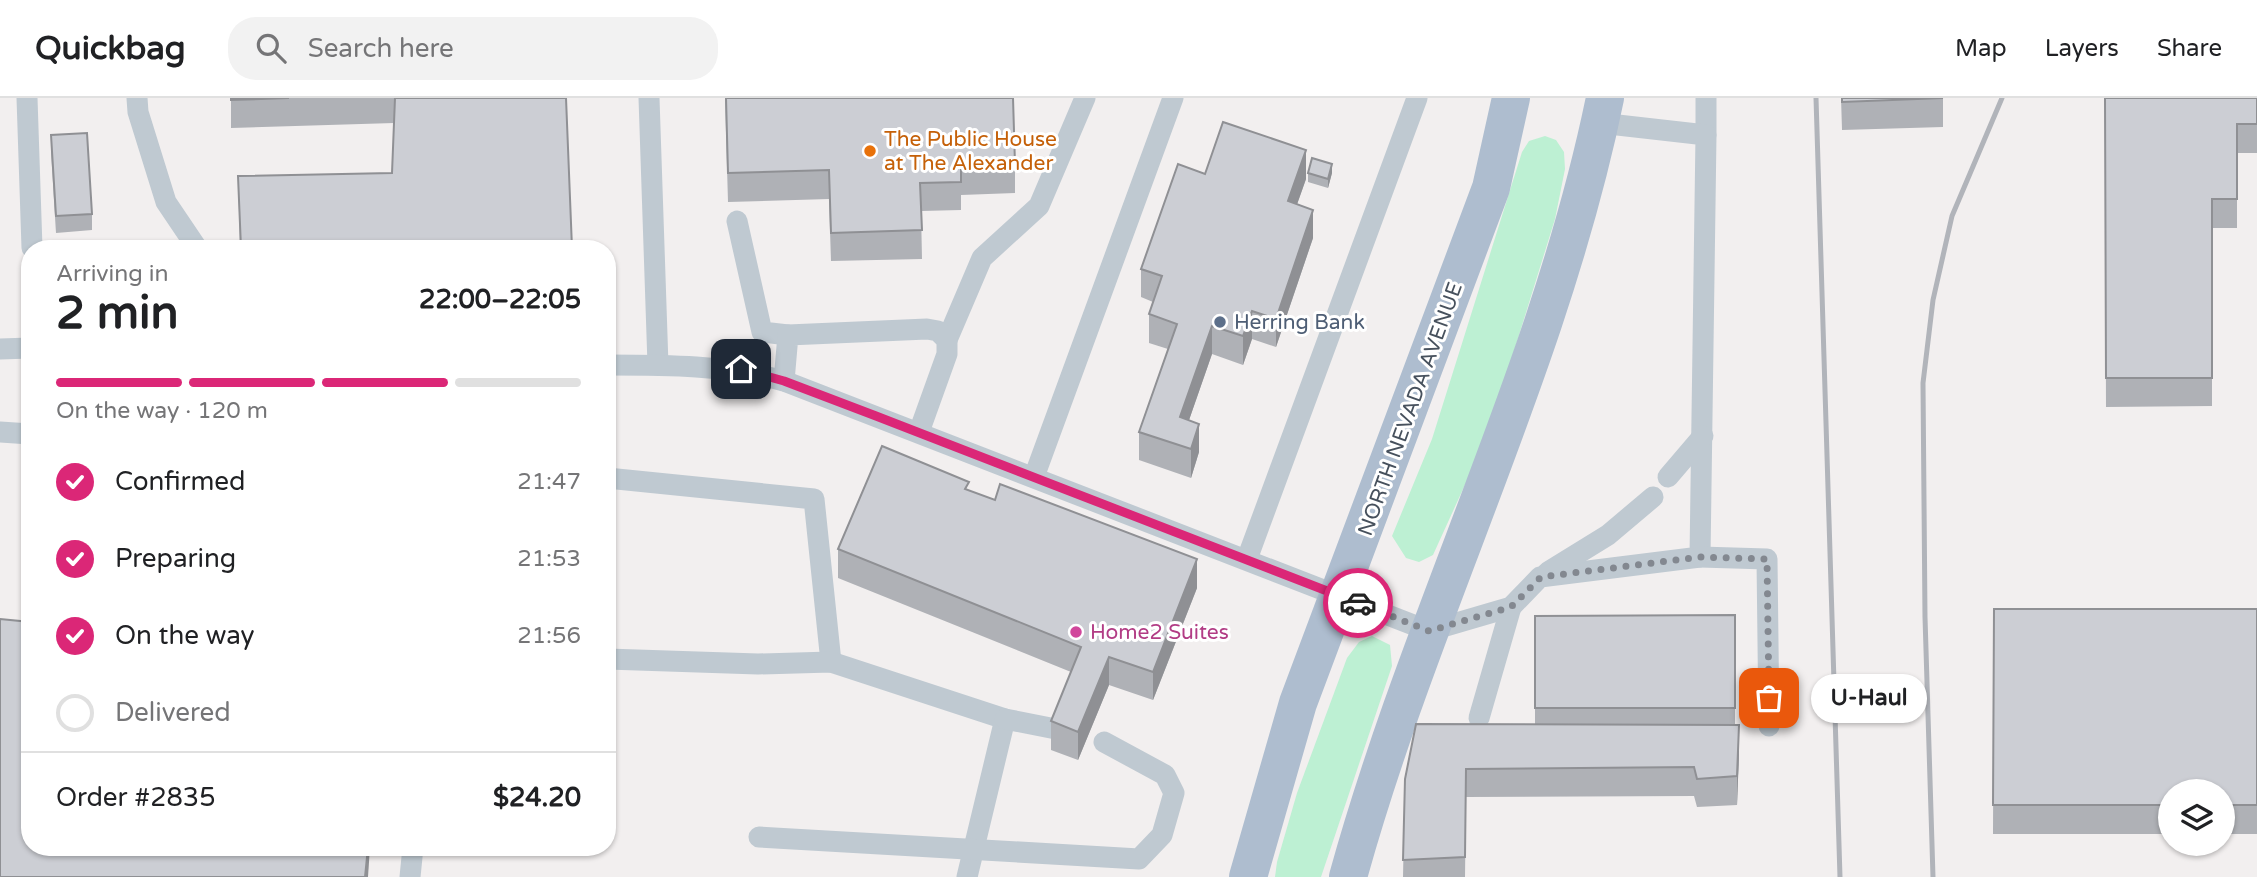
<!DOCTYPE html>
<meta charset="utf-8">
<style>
body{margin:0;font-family:"Varela Round",sans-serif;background:#f2f2f2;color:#202124;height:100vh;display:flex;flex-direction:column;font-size:26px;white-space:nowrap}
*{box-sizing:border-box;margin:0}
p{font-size:23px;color:#757577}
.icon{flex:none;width:38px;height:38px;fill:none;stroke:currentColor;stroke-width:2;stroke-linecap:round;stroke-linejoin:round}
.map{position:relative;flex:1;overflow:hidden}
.panel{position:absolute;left:21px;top:142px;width:595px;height:616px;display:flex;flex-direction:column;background:#fff;border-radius:28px;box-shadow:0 2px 5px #0004}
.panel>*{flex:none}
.controls{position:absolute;left:2158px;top:681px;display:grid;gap:14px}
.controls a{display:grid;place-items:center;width:77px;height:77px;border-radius:50%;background:#fff;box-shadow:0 2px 5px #0004;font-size:35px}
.pin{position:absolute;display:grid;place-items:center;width:60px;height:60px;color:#fff;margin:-30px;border-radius:14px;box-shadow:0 4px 10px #0006}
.courier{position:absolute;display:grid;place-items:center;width:70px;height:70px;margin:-35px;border:5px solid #db2777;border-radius:50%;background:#fff;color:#222;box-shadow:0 2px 9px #0007}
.bubble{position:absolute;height:49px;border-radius:24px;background:#fff;box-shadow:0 2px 5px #0004;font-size:23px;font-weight:700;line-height:49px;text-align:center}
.head em{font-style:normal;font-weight:700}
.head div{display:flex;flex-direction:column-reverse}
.head{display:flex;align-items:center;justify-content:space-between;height:119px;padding:0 35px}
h1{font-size:46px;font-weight:700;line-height:52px}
.bar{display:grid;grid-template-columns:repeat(4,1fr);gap:10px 7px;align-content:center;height:84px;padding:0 35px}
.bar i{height:9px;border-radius:5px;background:#e0e0e0}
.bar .selected{background:#db2777}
.bar p{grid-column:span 4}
.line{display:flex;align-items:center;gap:18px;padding:0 35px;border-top:2px solid #e0e0e0}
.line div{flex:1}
ol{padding:0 35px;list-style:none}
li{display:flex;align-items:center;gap:21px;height:77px}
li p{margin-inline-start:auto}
li .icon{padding:7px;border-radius:50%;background:#db2777;color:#fff;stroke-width:4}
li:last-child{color:#757577}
li i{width:38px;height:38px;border:4px solid #e0e0e0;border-radius:50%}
header{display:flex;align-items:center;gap:42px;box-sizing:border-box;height:98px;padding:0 35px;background:#fff;border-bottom:2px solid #e0e0e0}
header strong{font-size:33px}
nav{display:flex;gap:38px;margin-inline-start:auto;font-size:24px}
.search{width:490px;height:63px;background:#f2f2f2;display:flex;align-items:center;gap:18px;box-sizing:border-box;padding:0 24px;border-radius:28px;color:#757577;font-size:26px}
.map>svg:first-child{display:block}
</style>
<header>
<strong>Quickbag</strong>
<div class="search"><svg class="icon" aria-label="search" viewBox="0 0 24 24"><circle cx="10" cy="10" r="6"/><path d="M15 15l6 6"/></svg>Search here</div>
<nav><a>Map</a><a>Layers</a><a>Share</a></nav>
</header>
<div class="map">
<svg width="2257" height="779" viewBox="0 0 2257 779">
<rect width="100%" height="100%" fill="#f2efef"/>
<g fill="#bdf0d3">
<polygon points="1545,38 1556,42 1564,54 1565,71 1555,121 1489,334 1433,457 1419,464 1406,460 1392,438 1432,341 1522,54 1529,43"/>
<polygon points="1372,538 1390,547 1392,568 1321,779 1275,779 1277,764 1297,695 1347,560 1359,544"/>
</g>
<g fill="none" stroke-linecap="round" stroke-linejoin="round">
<g stroke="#bfc9d1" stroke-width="21">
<polyline points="27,0 32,150"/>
<polyline points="137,0 138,14 166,104 197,150"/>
<polyline points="649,0 658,267"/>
<polyline points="1706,0 1706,37"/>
<polyline points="737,123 762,234 788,237"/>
<polyline points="947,242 982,160 1039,108 1085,0"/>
<polyline points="0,251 30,250"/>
<path d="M 607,267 C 668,267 725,267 784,283 L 1429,533 L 1511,509 L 1540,479 L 1700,459 L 1706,37 L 1600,25"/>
<polyline points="784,283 788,237 927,231 938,233 947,242 947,256 919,334"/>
<polyline points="0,334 30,336"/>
<polyline points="1034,379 1173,0"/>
<polyline points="1668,379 1703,338"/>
<polyline points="607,380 814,401 831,564"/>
<polyline points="1700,459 1767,461 1769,628"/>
<polyline points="1247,461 1417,0"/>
<polyline points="1548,474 1608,437 1653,399"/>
<polyline points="607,561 758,566 831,564 1005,621 967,779"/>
<polyline points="1479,620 1511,509"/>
<polyline points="1005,621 1076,635"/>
<polyline points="759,739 1139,761 1162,737 1174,695 1165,677 1104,644"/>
<polyline points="410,779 413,749"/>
</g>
<g stroke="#aebdcf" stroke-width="38">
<polyline points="1248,779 1298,605 1491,90 1511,0"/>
<path d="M 1348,779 C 1421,515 1550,269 1605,0"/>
</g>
<g stroke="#b1b4ba" stroke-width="5">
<polyline points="1816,0 1840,779"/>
<polyline points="1933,779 1925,519 1923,285 1933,202 1952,118 2002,0"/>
</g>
</g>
<g fill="#afb1b6">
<polygon points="231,0 566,0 572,150 240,150 238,78 392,75 394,25 231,30"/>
<polygon points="725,0 1015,66 1015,95 961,97 961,112 921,113 922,161 831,163 829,101 728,104"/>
<polygon points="1841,0 1943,0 1943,29 1842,32"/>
<polygon points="2105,0 2257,0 2257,55 2237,55 2237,130 2212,130 2212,308 2106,309"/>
<polygon points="51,37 92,116 92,132 56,135 51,54"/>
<polygon points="1308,75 1332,75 1328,90 1308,84"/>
<polygon points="1205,76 1306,81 1297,106 1313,140 1276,249 1252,241 1243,267 1212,256 1189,322 1199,354 1191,380 1139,362 1139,334 1168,251 1149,245 1149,216 1153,204 1141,199 1141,171"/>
<polygon points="969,392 1197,490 1153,602 1109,587 1078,662 1051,652 1051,623 1071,574 838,480 838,451"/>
<polygon points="1994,511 2257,511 2257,736 2222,736 2222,693 2170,693 2170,736 1993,736"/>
<polygon points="1735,517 1735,627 1739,655 1737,707 1697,709 1694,698 1466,699 1465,779 1403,779 1405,681 1535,626 1535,518"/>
</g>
<g fill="#8f9094">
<polygon points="1306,52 1306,81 1288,132 1288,103"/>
<polygon points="1332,66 1332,75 1328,90 1328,81"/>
<polygon points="1313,112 1313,140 1276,249 1276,221"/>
<polygon points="1252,213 1252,241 1243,267 1243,238"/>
<polygon points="1212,228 1212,256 1180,348 1180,319"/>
<polygon points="1199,326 1199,354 1191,380 1191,351"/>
<polygon points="1197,461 1197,490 1153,602 1153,574"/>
<polygon points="1109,559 1109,587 1078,662 1078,634"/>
<polygon points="1739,627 1739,655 1737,707 1737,678"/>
<polygon points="368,749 370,749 368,779 365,779"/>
</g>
<g fill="#ccced4" stroke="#8f9094" stroke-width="2">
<polygon points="231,0 289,0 231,2"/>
<polygon points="395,0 566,0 572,150 394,150 393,145 241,150 238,78 392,75"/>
<polygon points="726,0 1013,0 1015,66 961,68 961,84 920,85 922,132 831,135 829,72 728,75"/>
<polygon points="1842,0 1943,0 1842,4"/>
<polygon points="2105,0 2257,0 2257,26 2237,26 2237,101 2212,101 2212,280 2106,280"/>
<polygon points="1223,24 1306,52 1288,103 1313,112 1276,221 1252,213 1243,238 1212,228 1180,319 1199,326 1191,351 1139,334 1177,226 1149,216 1162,178 1141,171 1178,66 1205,76"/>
<polygon points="87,35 92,116 56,118 51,37"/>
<polygon points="1312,60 1332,66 1328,81 1308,75"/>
<polygon points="882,348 969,384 965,391 995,402 1000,386 1197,461 1153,574 1109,559 1078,634 1051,623 1081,549 838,451"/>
<polygon points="1994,511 2257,511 2257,707 2222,707 2222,693 2170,693 2170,707 1993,707"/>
<polygon points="1735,517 1735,610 1535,610 1535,518"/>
<polygon points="0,521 30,524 30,749 368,749 365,779 0,779"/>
<polygon points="1416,626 1739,627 1737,678 1697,681 1694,669 1466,671 1465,759 1403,762 1405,681"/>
</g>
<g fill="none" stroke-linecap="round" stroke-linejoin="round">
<polyline stroke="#838890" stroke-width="7" stroke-dasharray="0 12.6" points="1358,505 1429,533 1511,509 1541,479 1700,459 1767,461 1769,600"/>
<polyline stroke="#db2777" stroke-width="9" points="741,271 784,283 876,318 1358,505"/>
</g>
<circle fill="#e8710a" stroke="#fff" stroke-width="2.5" cx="870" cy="53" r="7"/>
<circle fill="#5c6f8a" stroke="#fff" stroke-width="2.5" cx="1220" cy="224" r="7"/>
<circle fill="#d1479c" stroke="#fff" stroke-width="2.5" cx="1076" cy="534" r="7"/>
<g text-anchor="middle" stroke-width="6" stroke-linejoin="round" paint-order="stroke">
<g font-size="21" fill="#c56008" stroke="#fff" text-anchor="start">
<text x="884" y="48">The Public House<tspan x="884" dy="24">at The Alexander</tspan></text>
</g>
<g font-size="21" fill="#4e5e75" stroke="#fff" text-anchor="start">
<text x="1234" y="231">Herring Bank</text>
</g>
<g font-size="21" fill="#47515d" stroke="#fff">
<text transform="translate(1410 311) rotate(-70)" y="7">NORTH NEVADA AVENUE</text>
</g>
<g font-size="21" fill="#b23c85" stroke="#fff" text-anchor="start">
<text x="1090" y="541">Home2 Suites</text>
</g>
</g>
</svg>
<div class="controls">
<a><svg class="icon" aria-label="layers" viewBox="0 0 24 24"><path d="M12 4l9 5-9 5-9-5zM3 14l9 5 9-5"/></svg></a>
</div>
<div class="pin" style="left:1769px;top:600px;background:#ea580c"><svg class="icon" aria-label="bag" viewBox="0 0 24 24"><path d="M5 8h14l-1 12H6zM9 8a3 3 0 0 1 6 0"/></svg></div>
<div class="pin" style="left:741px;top:271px;background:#1f2937"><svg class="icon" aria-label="home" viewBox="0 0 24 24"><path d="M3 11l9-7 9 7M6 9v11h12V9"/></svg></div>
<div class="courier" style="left:1358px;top:505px"><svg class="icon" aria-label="car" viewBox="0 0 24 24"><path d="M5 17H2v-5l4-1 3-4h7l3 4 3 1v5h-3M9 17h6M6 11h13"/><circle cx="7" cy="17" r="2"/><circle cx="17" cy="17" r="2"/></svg></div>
<div class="bubble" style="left:1811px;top:576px;width:116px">U-Haul</div>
<section class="panel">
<div class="head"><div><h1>2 min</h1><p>Arriving in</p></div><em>22:00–22:05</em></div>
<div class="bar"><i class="selected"></i><i class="selected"></i><i class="selected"></i><i></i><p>On the way · 120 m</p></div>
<ol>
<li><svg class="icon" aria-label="check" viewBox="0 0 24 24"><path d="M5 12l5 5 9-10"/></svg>Confirmed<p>21:47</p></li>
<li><svg class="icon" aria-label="check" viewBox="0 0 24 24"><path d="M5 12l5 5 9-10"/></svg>Preparing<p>21:53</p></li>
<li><svg class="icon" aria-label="check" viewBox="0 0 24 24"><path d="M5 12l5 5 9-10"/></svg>On the way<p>21:56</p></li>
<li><i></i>Delivered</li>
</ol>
<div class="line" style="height:91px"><div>Order #2835</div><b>$24.20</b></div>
</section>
</div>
